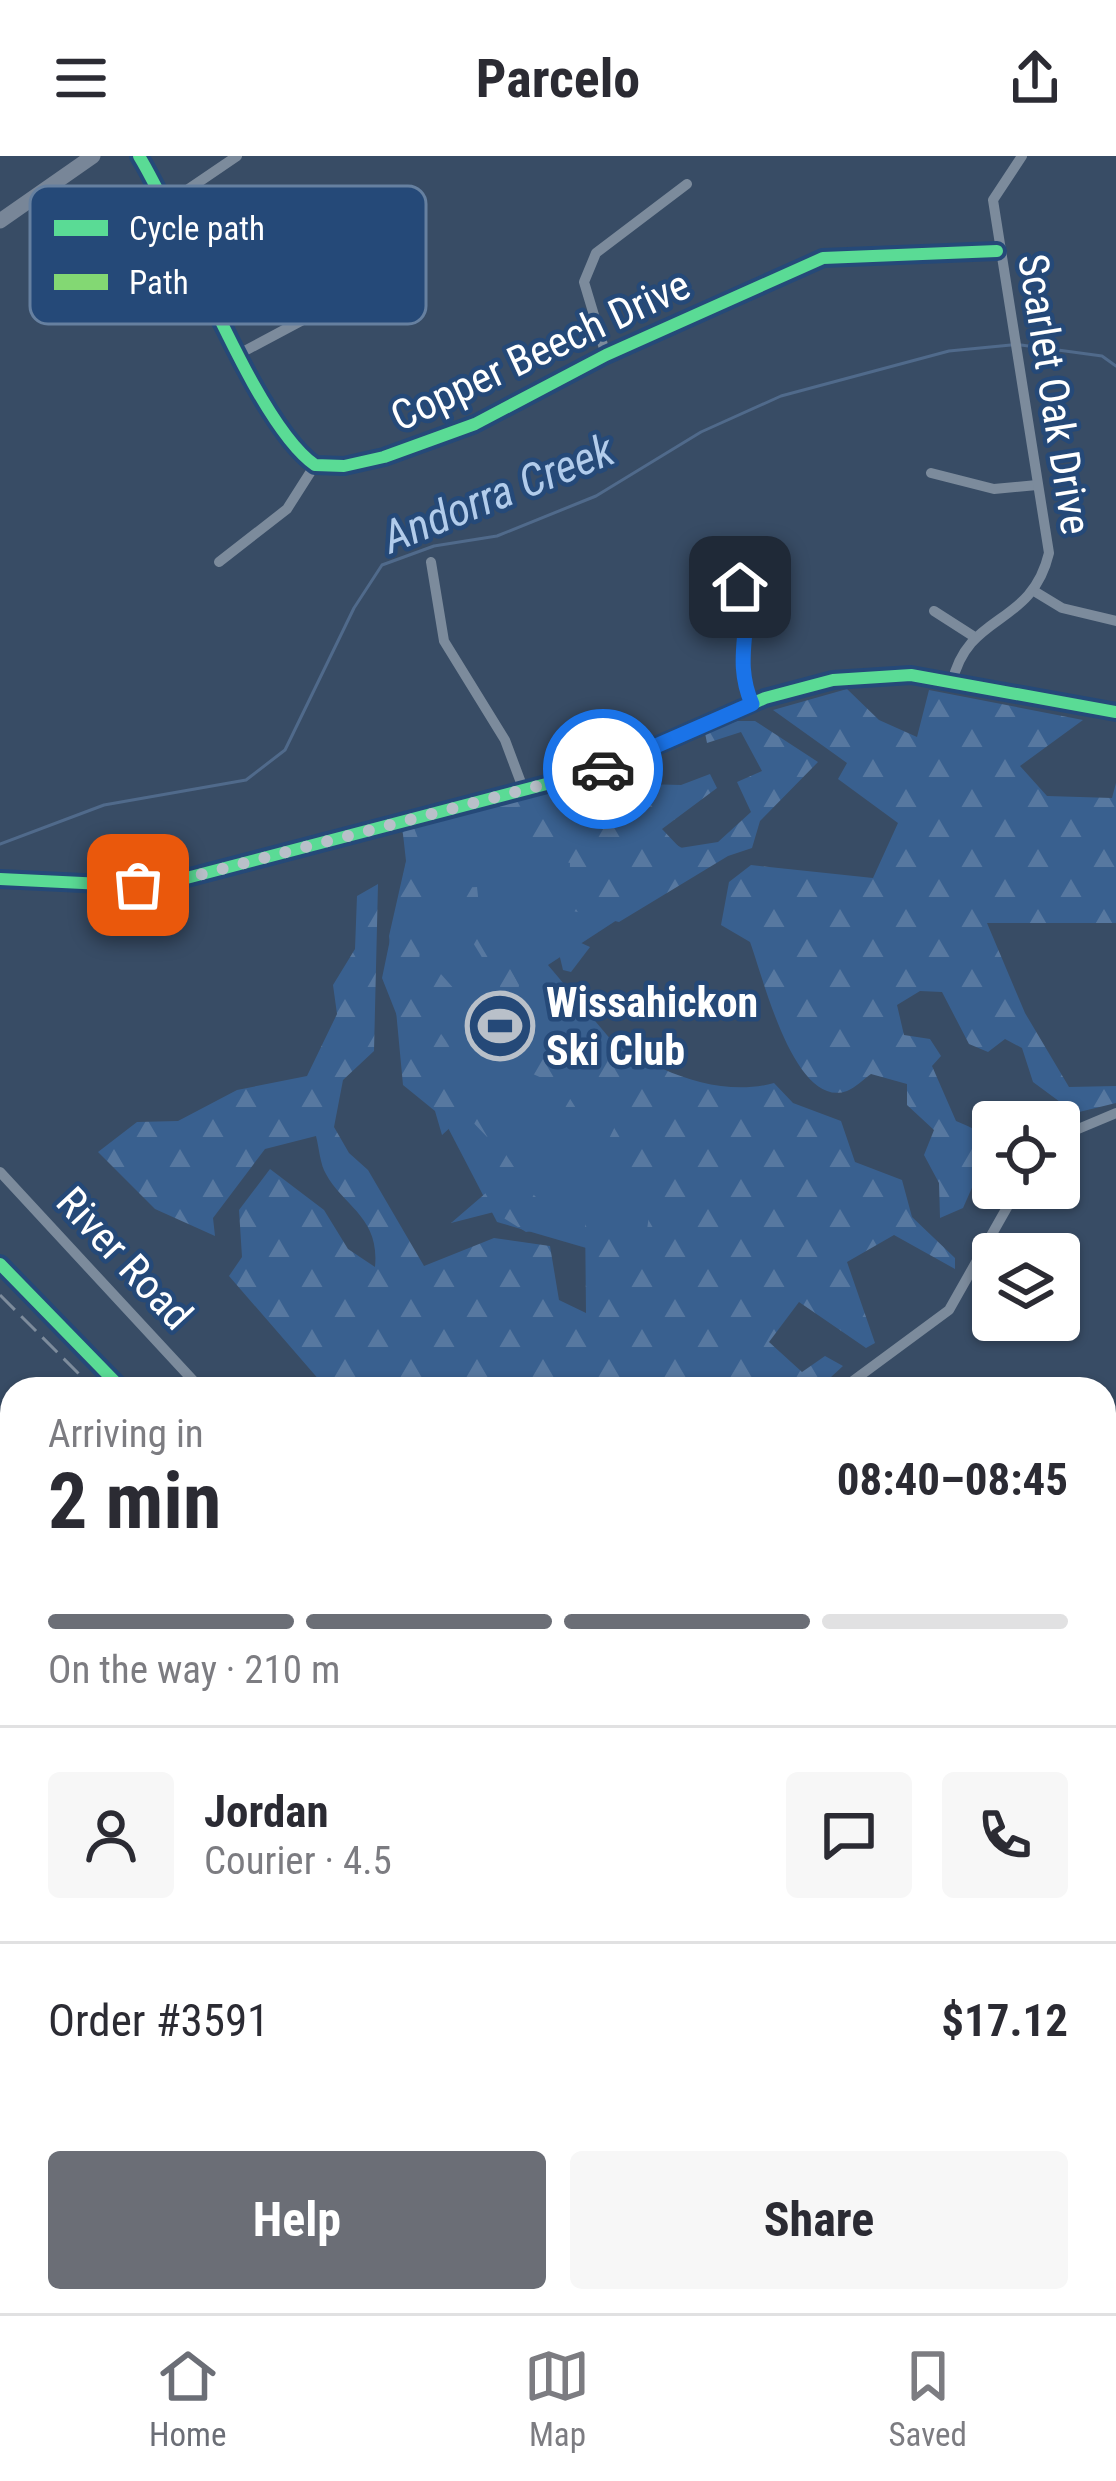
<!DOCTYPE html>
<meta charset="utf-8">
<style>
body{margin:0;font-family:"Roboto Condensed",sans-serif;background:#f7f7f7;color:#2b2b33;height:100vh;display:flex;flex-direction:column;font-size:45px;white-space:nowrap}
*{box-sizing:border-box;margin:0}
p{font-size:39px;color:#7c7c81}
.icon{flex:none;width:66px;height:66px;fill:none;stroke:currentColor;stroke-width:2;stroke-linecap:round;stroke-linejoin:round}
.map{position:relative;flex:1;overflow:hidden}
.drawer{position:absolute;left:0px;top:1221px;width:1116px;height:936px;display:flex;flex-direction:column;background:#fff;border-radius:36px 36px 0 0;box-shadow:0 3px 9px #0004}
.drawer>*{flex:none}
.buttons{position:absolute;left:972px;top:945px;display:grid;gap:24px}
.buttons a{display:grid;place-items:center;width:108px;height:108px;border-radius:12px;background:#fff;box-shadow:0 3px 9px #0004;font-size:60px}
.pin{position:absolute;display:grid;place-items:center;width:102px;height:102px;color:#fff;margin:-51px;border-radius:24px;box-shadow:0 6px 18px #0006}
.courier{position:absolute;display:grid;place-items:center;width:120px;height:120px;margin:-60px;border:9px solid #1a73e8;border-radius:50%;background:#fff;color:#222;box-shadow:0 3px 15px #0007}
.headline em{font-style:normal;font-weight:700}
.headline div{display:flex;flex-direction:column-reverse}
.headline{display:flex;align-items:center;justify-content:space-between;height:204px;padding:0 48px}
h1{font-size:78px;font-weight:700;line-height:90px}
.bar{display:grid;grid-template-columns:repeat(4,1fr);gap:18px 12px;align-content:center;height:144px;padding:0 48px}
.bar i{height:15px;border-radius:9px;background:#e1e1e2}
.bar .selected{background:#6b6e76}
.bar p{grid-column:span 4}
.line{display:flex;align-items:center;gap:30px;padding:0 48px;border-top:3px solid #e1e1e2}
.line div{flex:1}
.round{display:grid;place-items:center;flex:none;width:126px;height:126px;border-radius:12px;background:#f7f7f7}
.primary-button{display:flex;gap:24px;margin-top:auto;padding:24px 48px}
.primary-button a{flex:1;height:138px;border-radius:12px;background:#6b6e76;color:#fff;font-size:48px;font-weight:700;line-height:138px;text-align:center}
.primary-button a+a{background:#f7f7f7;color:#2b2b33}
header{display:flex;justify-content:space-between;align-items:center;height:156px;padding:0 48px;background:#fff;font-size:54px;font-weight:700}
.tabs{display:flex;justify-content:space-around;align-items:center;height:168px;border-top:3px solid #e1e1e2;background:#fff;font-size:33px;color:#7c7c81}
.tabs a{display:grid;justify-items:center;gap:6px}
.tabs .selected{color:#6b6e76}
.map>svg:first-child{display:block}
</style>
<header><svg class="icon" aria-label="menu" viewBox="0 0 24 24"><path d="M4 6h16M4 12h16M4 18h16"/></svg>Parcelo<svg class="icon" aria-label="share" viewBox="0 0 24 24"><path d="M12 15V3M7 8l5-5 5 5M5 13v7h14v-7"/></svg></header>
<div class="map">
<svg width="1116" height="2157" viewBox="0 0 1116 2157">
<defs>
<pattern id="forest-firs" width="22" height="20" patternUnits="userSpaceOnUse" patternTransform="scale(3)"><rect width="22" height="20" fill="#39608f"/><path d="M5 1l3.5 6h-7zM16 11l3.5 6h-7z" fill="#5778a0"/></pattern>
</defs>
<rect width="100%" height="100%" fill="#384c65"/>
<polygon fill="#39608f" points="606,619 620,656 706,706 548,809 676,961 723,1041 648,1110 497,1066 420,918 382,822 408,697 399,664"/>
<g fill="url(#forest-firs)">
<path d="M 847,533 L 879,564 L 917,581 L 929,534 L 1083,564 L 1020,610 L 1047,640 L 1112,642 L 1116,627 L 1116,767 L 987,767 L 1025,857 L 1069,931 L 1116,930 L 1116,947 L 1075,957 L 1033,926 L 1022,892 L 1005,883 L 988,896 L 969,888 L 942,836 L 920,835 L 897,849 L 904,879 L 930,883 L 941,900 L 932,910 L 956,965 C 989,978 993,986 993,1022 L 978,1018 L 963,1052 L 940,1062 L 939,1027 L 924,999 L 934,974 L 907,949 L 907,928 L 871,918 C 864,923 855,932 847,935 C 794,954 763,820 750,786 L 721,769 L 729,726 L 751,709 L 873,722 L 898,667 L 838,623 L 847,607 L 773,554 Z"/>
<polygon points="737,565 755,565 818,606 760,665 752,692 728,700 619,766 569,754 570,707 532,694 524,673 538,666 526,650 464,657 466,652 568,626 681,629 710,618 717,632 662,673 680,692 718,686 751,656 737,626 762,615 741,576 707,587 705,577"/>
<path d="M 454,657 L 414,672 L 427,705 L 419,806 L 440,817 L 471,852 L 456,860 L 438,842 L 419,834 C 423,863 445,876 454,901 C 470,944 494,980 519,1019 L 505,1036 L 515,1048 L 533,1038 L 564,1070 L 526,1076 L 494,1056 L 451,1067 L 494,1030 L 477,1006 L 490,984 L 465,958 L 442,979 L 435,955 L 403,929 L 389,780 L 406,705 L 402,669 Z"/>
<path d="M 378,728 L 374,895 L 343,924 L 334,971 L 349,997 L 368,1014 L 424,1110 L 494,1082 L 550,1090 L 559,1144 L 586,1157 L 585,1055 L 644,1095 L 654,1024 L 622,1021 L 600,1001 L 628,944 L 565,896 L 573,847 L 597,850 L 592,871 C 642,908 712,944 774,927 L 793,947 L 841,965 L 855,1006 L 902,1024 L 912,1061 L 955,1102 L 955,1113 L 894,1079 L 847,1106 L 875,1187 L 866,1192 L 799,1146 L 769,1186 L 802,1216 L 825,1200 L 843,1210 L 818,1233 L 716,1233 L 678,1224 L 675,1233 L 327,1233 L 229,1120 L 242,1101 L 239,1054 L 270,1013 L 324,1054 L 348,1093 L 375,1111 C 380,1061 343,1050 326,1018 C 320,1008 319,991 316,980 L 265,993 L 213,1062 L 215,1080 L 155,1053 L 98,996 L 137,966 L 178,965 L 237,934 L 307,920 L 337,858 L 333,829 L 355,793 L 357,740 Z"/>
<polygon points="477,731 480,759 462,764 455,732"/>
<polygon points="486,766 519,829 518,838 507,842 467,777"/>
<polygon points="566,780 590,791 571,816 563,814 558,793"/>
<polygon points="525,871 579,957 571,960 544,935 544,923 504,905 491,879"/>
<polygon points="0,1560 12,1579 12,1645 0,1626"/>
<polygon points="0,1706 12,1735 12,1955 6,1950 9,1922 0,1901"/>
<polygon points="0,1986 12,2014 12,2143 0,2131"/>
<polygon points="14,2145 101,2145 128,2157 24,2157"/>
<polygon points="140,2145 193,2145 198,2157 129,2157"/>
</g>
<g fill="#506a8b">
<polygon points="0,1279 12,1294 12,1501 0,1492"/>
<polygon points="377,2145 596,2145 601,2157 384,2157"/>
</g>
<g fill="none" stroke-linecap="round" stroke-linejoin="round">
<g stroke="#506a8b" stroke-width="3">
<polyline points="1021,189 1102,200 1116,210"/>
<polyline points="0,688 104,649 246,624 285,594 354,452 382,409 434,390 497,380 596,340 701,276 781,240 949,195 1011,189"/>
<polyline points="0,1570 5,1567"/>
</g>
<g stroke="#7c8b9c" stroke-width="10">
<path d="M 139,0 C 184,73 255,268 315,309 L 344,310 L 384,301 L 475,268 L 606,199 L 823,102 L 997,95"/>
<polyline points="168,47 237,0"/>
<polyline points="239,198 374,126"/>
<polyline points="606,199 584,126 596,97 687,28"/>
<polyline points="931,317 994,333 1037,329"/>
<polyline points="219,406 287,353 315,309"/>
<polyline points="431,406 444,485 505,584 523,632"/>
<path d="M 722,413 C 765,457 728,490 752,548"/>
<polyline points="1034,435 1062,452 1116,465"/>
<polyline points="934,455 973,480"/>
<path d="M 952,527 C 968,455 1031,472 1049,397 L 993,44 L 1022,0"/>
<polyline points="1059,981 1116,957"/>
<polyline points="0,1016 201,1233"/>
<polyline points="842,1233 949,1154 1018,1032"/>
<polyline points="679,2145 686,2157"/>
</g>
<polyline stroke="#7c8b9c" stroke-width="12" points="0,723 124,729 175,725 604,613 765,542 833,524 911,519 1116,556"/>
<polyline stroke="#788698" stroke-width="15" points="0,65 93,0"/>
<g stroke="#7e8c9c" stroke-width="18">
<polyline points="0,1646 12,1664"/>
<polyline points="0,1669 12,1689"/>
<polyline points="218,2145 223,2157"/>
</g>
<g stroke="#7e8c9c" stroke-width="3" stroke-dasharray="21 9" stroke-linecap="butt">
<polyline points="0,1139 94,1233"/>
<polyline points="0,1540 12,1557"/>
<polyline points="354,2145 361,2157"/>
<polyline points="612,2145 619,2157"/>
</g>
<g stroke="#83d873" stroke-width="9" stroke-dasharray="18 9" stroke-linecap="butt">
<polyline points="0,2014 12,2053"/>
<polyline points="65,2145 69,2157"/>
</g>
<defs>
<g id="cycleway">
<path d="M 139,0 C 184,73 255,268 315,309 L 344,310 L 384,301 L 475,268 L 606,199 L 823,102 L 997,95"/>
<polyline points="0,723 124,729 175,725 604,613 765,542 833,524 911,519 1116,556"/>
<polyline points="0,1108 122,1233"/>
</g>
</defs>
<use href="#cycleway" stroke="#254978" stroke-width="20"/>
<use href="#cycleway" stroke="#5adb95" stroke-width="12"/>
</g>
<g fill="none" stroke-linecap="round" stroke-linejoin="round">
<polyline stroke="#b9c0c9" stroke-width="12" stroke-dasharray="0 21.6" points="138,729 176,725 603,613"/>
<path stroke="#1a73e8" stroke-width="15" d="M 603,613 L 752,548 C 731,499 756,468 740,431"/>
</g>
<defs>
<symbol id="stadium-ring" viewBox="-11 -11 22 22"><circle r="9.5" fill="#254978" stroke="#b9c0c9" stroke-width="1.5"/><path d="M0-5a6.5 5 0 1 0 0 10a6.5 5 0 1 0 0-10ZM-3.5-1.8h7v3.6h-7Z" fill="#b9c0c9"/></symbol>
</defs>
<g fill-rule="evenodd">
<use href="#stadium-ring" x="462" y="832" width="76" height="76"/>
</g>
<g text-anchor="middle" stroke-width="9" stroke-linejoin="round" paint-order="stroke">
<g font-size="42" fill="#fff" stroke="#254978">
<text transform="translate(540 194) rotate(-25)" y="15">Copper Beech Drive</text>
<text transform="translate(1055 238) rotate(81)" y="15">Scarlet Oak Drive</text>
<text transform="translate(125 1102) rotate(47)" y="15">River Road</text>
</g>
<g font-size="42" font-weight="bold" fill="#fff" stroke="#254978" text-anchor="start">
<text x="546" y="861">Wissahickon<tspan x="546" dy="48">Ski Club</tspan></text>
</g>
<g font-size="45" font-style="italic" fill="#b2cceb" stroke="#254978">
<text transform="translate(498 337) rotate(-22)" y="16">Andorra Creek</text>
</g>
</g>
<rect x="30" y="30" width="396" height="138" rx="18" fill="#254978" stroke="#6680a0" stroke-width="3"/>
<rect x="54" y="64" width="54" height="16" fill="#5adb95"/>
<rect x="54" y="118" width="54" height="16" fill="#83d873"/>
<g font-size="33" fill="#fff">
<text x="129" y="84">Cycle path</text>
<text x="129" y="138">Path</text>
</g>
</svg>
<div class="buttons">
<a><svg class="icon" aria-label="locate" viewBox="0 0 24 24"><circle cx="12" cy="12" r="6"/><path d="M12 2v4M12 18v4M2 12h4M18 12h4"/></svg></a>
<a><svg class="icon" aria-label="layers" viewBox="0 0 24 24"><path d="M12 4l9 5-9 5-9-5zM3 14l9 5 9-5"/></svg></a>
</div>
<div class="pin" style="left:138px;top:729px;background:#ea580c"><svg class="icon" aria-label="bag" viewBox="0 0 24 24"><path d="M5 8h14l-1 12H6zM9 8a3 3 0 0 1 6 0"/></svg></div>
<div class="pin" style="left:740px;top:431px;background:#1f2937"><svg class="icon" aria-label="home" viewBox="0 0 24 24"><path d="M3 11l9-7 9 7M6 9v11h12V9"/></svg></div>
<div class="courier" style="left:603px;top:613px"><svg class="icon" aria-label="car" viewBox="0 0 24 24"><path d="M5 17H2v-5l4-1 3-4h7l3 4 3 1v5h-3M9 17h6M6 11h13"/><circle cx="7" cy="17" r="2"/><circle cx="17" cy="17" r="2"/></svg></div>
<section class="drawer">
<div class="headline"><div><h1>2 min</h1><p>Arriving in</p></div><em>08:40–08:45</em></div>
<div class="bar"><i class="selected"></i><i class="selected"></i><i class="selected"></i><i></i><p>On the way · 210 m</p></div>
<div class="line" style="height:216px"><a class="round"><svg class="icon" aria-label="person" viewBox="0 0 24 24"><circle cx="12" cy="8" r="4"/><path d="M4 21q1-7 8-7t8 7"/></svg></a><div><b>Jordan</b><p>Courier · 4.5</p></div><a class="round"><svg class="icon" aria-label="chat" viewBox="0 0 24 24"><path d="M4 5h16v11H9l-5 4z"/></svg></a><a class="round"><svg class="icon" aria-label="phone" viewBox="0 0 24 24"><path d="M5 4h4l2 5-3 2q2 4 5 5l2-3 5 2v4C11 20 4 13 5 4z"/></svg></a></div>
<div class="line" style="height:156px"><div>Order #3591</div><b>$17.12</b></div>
<div class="primary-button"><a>Help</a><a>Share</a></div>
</section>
</div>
<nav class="tabs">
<a class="selected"><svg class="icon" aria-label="home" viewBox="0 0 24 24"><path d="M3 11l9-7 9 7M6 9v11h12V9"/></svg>Home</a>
<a><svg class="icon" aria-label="map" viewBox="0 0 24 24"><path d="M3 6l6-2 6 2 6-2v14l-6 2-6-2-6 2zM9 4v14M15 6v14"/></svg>Map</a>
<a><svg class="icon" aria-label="saved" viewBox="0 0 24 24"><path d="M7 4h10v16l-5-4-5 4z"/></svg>Saved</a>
</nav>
